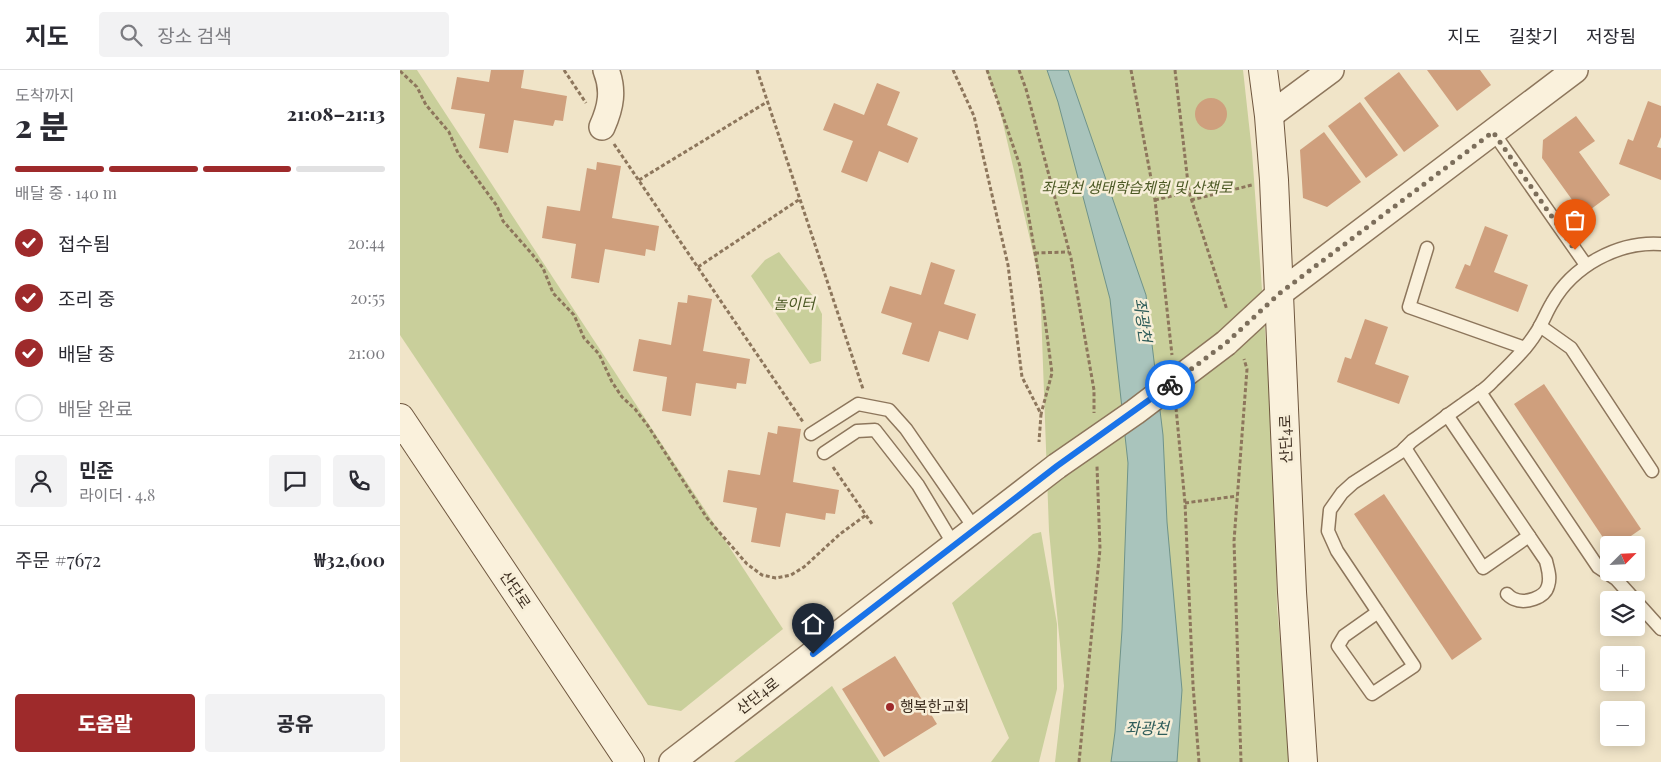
<!DOCTYPE html>
<html lang="ko">
<meta charset="utf-8">
<style>
body{margin:0;font-family:"Playfair Display","Noto Sans KR",serif;background:#f2f2f3;color:#2b2b33;height:100vh;display:flex;flex-direction:column;font-size:19px;white-space:nowrap}
*{box-sizing:border-box;margin:0}
p{font-size:16px;color:#7c7c81}
.icon{flex:none;width:28px;height:28px;fill:none;stroke:currentColor;stroke-width:2;stroke-linecap:round;stroke-linejoin:round}
.map{position:relative;flex:1;overflow:hidden}
.side{display:flex;flex-direction:column;background:#fff;width:400px}
.side>*{flex:none}
.needle{width:32px;rotate:66deg}
.controls{position:absolute;left:1200px;top:466px;display:grid;gap:10px}
.controls a{display:grid;place-items:center;width:45px;height:45px;border-radius:5px;background:#fff;box-shadow:0 2px 12px #0003;font-size:25px}
.pin{position:absolute;display:grid;place-items:center;width:42px;height:42px;color:#fff;margin:-51px -21px;border-radius:50% 50% 50% 0;rotate:-45deg;box-shadow:0 0 5px #0007}
.pin .icon{rotate:45deg}
.courier{position:absolute;display:grid;place-items:center;width:50px;height:50px;margin:-25px;border:4px solid #1a73e8;border-radius:50%;background:#fff;color:#222;box-shadow:0 1px 6px #0007}
.headline em{font-style:normal;font-weight:800}
.headline div{display:flex;flex-direction:column-reverse}
.headline{display:flex;align-items:center;justify-content:space-between;height:85px;padding:0 15px}
h1{font-size:32px;font-weight:800;line-height:38px}
.bar{display:grid;grid-template-columns:repeat(4,1fr);gap:8px 5px;align-content:center;height:60px;padding:0 15px}
.bar i{height:6px;border-radius:4px;background:#e1e1e2}
.bar .active{background:#9e2a2b}
.bar p{grid-column:span 4}
.line{display:flex;align-items:center;gap:12px;padding:0 15px;border-top:1px solid #e1e1e2}
.line div{flex:1}
.round{display:grid;place-items:center;flex:none;width:52px;height:52px;border-radius:5px;background:#f2f2f3}
ol{padding:0 15px;list-style:none}
li{display:flex;align-items:center;gap:15px;height:55px}
li p{margin-inline-start:auto}
li .icon{padding:5px;border-radius:50%;background:#9e2a2b;color:#fff;stroke-width:4}
li:last-child{color:#7c7c81}
li i{width:28px;height:28px;border:2px solid #e1e1e2;border-radius:50%}
.primary-button{display:flex;gap:10px;margin-top:auto;padding:10px 15px}
.primary-button a{flex:1;height:58px;border-radius:5px;background:#9e2a2b;color:#fff;font-size:20px;font-weight:800;line-height:58px;text-align:center}
.primary-button a+a{background:#f2f2f3;color:#2b2b33}
header{display:flex;align-items:center;gap:30px;box-sizing:border-box;height:70px;padding:0 25px;background:#fff;border-bottom:1px solid #e1e1e2}
header strong{font-size:24px}
nav{display:flex;gap:28px;margin-inline-start:auto;font-size:18px}
.search{width:350px;height:45px;background:#f2f2f3;display:flex;align-items:center;gap:12px;box-sizing:border-box;padding:0 18px;border-radius:5px;color:#7c7c81;font-size:19px}
main{display:flex;flex:1;min-height:0}
.map>svg:first-child{display:block}
</style>
<header>
<strong>지도</strong>
<div class="search"><svg class="icon" aria-label="search" viewBox="0 0 24 24"><circle cx="10" cy="10" r="6"/><path d="M15 15l6 6"/></svg>장소 검색</div>
<nav><a>지도</a><a>길찾기</a><a>저장됨</a></nav>
</header>
<main>
<section class="side">
<div class="headline"><div><h1>2 분</h1><p>도착까지</p></div><em>21:08–21:13</em></div>
<div class="bar"><i class="active"></i><i class="active"></i><i class="active"></i><i></i><p>배달 중 · 140 m</p></div>
<ol>
<li><svg class="icon" aria-label="check" viewBox="0 0 24 24"><path d="M5 12l5 5 9-10"/></svg>접수됨<p>20:44</p></li>
<li><svg class="icon" aria-label="check" viewBox="0 0 24 24"><path d="M5 12l5 5 9-10"/></svg>조리 중<p>20:55</p></li>
<li><svg class="icon" aria-label="check" viewBox="0 0 24 24"><path d="M5 12l5 5 9-10"/></svg>배달 중<p>21:00</p></li>
<li><i></i>배달 완료</li>
</ol>
<div class="line" style="height:90px"><a class="round"><svg class="icon" aria-label="person" viewBox="0 0 24 24"><circle cx="12" cy="8" r="4"/><path d="M4 21q1-7 8-7t8 7"/></svg></a><div><b>민준</b><p>라이더 · 4.8</p></div><a class="round"><svg class="icon" aria-label="chat" viewBox="0 0 24 24"><path d="M4 5h16v11H9l-5 4z"/></svg></a><a class="round"><svg class="icon" aria-label="phone" viewBox="0 0 24 24"><path d="M5 4h4l2 5-3 2q2 4 5 5l2-3 5 2v4C11 20 4 13 5 4z"/></svg></a></div>
<div class="line" style="height:65px"><div>주문 #7672</div><b>₩32,600</b></div>
<div class="primary-button"><a>도움말</a><a>공유</a></div>
</section>
<div class="map">
<svg width="1261" height="692" viewBox="0 0 1261 692">
<rect width="100%" height="100%" fill="#f0e4c8"/>
<g fill="#c9cf9b">
<polygon points="0,0 17,0 383,559 281,641 248,635 0,265"/>
<polygon points="586,0 843,0 852,82 874,385 877,537 891,692 655,692 664,616 649,461 640,212 598,32"/>
<polygon points="379,182 413,226 422,244 421,291 410,294 351,206 365,190"/>
<polygon points="641,462 657,554 657,619 639,692 591,692 609,668 552,533 633,464"/>
<polygon points="432,616 480,692 334,692"/>
</g>
<polygon fill="#a9c4bc" stroke="#6f938a" points="647,0 668,0 746,225 763,365 767,452 782,620 777,692 711,692 715,662 722,560 728,393 710,229 658,32"/>
<g fill="#cf9f7d">
<polygon points="91,0 124,0 121,18 167,26 163,51 155,50 153,56 114,50 108,83 79,78 85,44 51,39 57,7 89,12"/>
<polygon points="1027,0 1080,0 1091,15 1057,41"/>
<polygon points="999,2 1039,56 1004,82 964,28"/>
<polygon points="477,13 500,22 487,55 518,68 508,93 479,81 467,112 441,102 453,71 423,60 434,33 464,45"/>
<circle cx="811" cy="44" r="16"/>
<polygon points="1248,31 1261,36 1261,67 1257,77 1261,78 1261,110 1219,94 1228,69 1233,71"/>
<polygon points="960,32 998,85 966,108 928,56"/>
<polygon points="1176,46 1195,71 1179,82 1210,125 1183,145 1142,88 1143,70"/>
<polygon points="924,62 961,112 927,137 903,128 900,80"/>
<polygon points="197,92 221,96 212,148 259,156 255,181 246,179 245,186 205,179 199,213 171,208 176,174 142,168 147,136 180,141 187,98 196,100"/>
<polygon points="1085,156 1108,165 1094,202 1128,215 1118,242 1055,218 1065,194 1070,196"/>
<polygon points="531,192 555,200 544,234 576,244 568,270 539,261 529,292 502,284 512,253 481,243 490,216 521,225"/>
<polygon points="288,225 312,229 303,281 350,289 346,314 337,313 336,319 296,313 291,346 262,341 267,307 233,301 239,269 271,275 278,232 287,233"/>
<polygon points="965,249 988,257 975,294 1009,306 999,334 937,312 945,287 951,289"/>
<polygon points="1144,314 1241,459 1218,475 1208,475 1114,334"/>
<polygon points="378,356 401,359 393,412 439,420 435,444 426,443 425,450 386,443 380,477 351,472 357,438 323,432 328,400 360,405 368,362 377,364"/>
<polygon points="984,424 1082,569 1052,590 954,444"/>
<polygon points="495,586 537,654 484,687 442,619"/>
</g>
<g fill="none" stroke-linecap="round" stroke-linejoin="round">
<defs>
<g id="lane">
<polyline points="1093,62 1186,195"/>
<polyline points="1027,178 1009,237 1125,278"/>
<polyline points="1140,256 1171,278 1252,401"/>
<polyline points="1080,322 1198,497 1216,509 1261,559"/>
<path d="M 1047,345 L 1146,491 C 1148,500 1151,507 1148,516 C 1145,528 1125,534 1114,529 C 1111,528 1109,526 1107,524"/>
<polyline points="411,364 458,334 489,340 506,359 575,459"/>
<polyline points="1005,378 1083,498 1129,466"/>
<polyline points="424,383 457,361 475,360 518,415 554,475"/>
<path d="M 978,542 L 944,566 L 938,576 L 972,624 L 1014,596 L 937,481 L 928,461 L 930,440 L 942,423 L 953,413 L 1001,382 L 1012,371 C 1029,359 1045,347 1062,335 C 1072,327 1084,321 1092,312 C 1107,297 1125,281 1136,263 C 1142,254 1146,243 1152,233 C 1173,196 1218,171 1261,174"/>
</g>
<g id="street">
<polyline points="869,46 931,0"/>
<path d="M 202,57 C 211,37 214,20 206,0"/>
<polyline points="826,273 880,223 1175,0"/>
<polyline points="272,692 657,396"/>
</g>
<g id="secondary">
<polyline points="863,0 869,46 874,110 892,522 903,692"/>
<polyline points="0,348 230,692"/>
</g>
</defs>
<use href="#lane" stroke="#8d765c" stroke-width="15"/>
<use href="#street" stroke="#8d765c" stroke-width="28"/>
<use href="#secondary" stroke="#6f573f" stroke-width="30"/>
<g stroke="#8d765c" stroke-width="3" stroke-dasharray="4 2.5" stroke-linecap="butt">
<polyline points="164,0 186,33"/>
<polyline points="357,0 463,319"/>
<polyline points="553,0 574,46 608,195 622,307 641,344 639,372"/>
<polyline points="587,0 620,96 640,212 652,303 641,344"/>
<polyline points="619,0 626,19 671,188 694,320 694,343"/>
<polyline points="731,0 755,130 772,285"/>
<polyline points="775,0 789,122 827,240"/>
<polyline points="0,1 17,17 26,35 49,62 58,83 97,136 103,151 132,184 143,198 153,223 174,245 184,268 199,284 212,312 222,327 235,339 248,356 307,448 347,494 362,505 376,508 391,505 404,497 440,464 466,445"/>
<polyline points="214,74 403,352"/>
<polyline points="239,110 367,32"/>
<polyline points="755,130 789,122"/>
<polyline points="791,130 852,115"/>
<polyline points="635,183 669,182"/>
<polyline points="298,197 400,129"/>
<polyline points="776,338 785,433 793,615 799,692"/>
<polyline points="433,397 472,454"/>
<polyline points="785,433 837,426"/>
<polyline points="679,692 700,479 697,396"/>
<polyline points="841,692 834,471 847,299 844,289"/>
</g>
<use href="#lane" stroke="#faf1dc" stroke-width="12"/>
<use href="#street" stroke="#faf1dc" stroke-width="25"/>
<use href="#secondary" stroke="#faf1dc" stroke-width="28"/>
<defs>
<polyline id="street-bridge" points="657,396 735,342 826,273"/>
</defs>
<use href="#street-bridge" stroke="#8d765c" stroke-width="28" stroke-linecap="butt"/>
<use href="#street-bridge" stroke="#faf1dc" stroke-width="25"/>
</g>
<g fill="none" stroke-linecap="round" stroke-linejoin="round">
<polyline stroke="#7c6e5b" stroke-width="5" stroke-dasharray="0 9" points="770,315 826,273 880,223 1093,62 1175,180"/>
<polyline stroke="#1a73e8" stroke-width="6" points="413,584 657,396 770,315"/>
</g>
<circle fill="#9e2a2b" stroke="#f7eed8" stroke-width="2" cx="490" cy="637" r="5"/>
<g text-anchor="middle" stroke-width="5" stroke-linejoin="round" paint-order="stroke">
<g font-size="15" font-style="italic" fill="#4d5a26" stroke="#f7eed8">
<text x="737" y="123">좌광천 생태학습체험 및 산책로</text>
<text x="394" y="239">놀이터</text>
</g>
<g font-size="15" fill="#3d2e20" stroke="#f7eed8">
<text transform="translate(886 369) rotate(-92)" y="5">산단4로</text>
<text transform="translate(115 520) rotate(56)" y="5">산단로</text>
<text transform="translate(358 626) rotate(-38)" y="5">산단4로</text>
</g>
<g font-size="15" fill="#3d2e20" stroke="#f7eed8" text-anchor="start">
<text x="500" y="642">행복한교회</text>
</g>
<g font-size="16" font-style="italic" fill="#2f5d5a" stroke="#f7eed8">
<text transform="translate(743 250) rotate(82)" y="6">좌광천</text>
<text x="747" y="664">좌광천</text>
</g>
</g>
</svg>
<div class="controls">
<a><svg class="needle" viewBox="-14 -14 28 28"><path d="M0-13l5 13h-10z" fill="#e53935"/><path d="M0 13l5-13h-10z" fill="#7c7c81"/></svg></a>
<a><svg class="icon" aria-label="layers" viewBox="0 0 24 24"><path d="M12 4l9 5-9 5-9-5zM3 14l9 5 9-5"/></svg></a>
<a>+</a>
<a>−</a>
</div>
<div class="pin" style="left:1175px;top:180px;background:#ea580c"><svg class="icon" aria-label="bag" viewBox="0 0 24 24"><path d="M5 8h14l-1 12H6zM9 8a3 3 0 0 1 6 0"/></svg></div>
<div class="pin" style="left:413px;top:584px;background:#1f2937"><svg class="icon" aria-label="home" viewBox="0 0 24 24"><path d="M3 11l9-7 9 7M6 9v11h12V9"/></svg></div>
<div class="courier" style="left:770px;top:315px"><svg class="icon" aria-label="bike" viewBox="0 0 24 24"><circle cx="6" cy="16" r="4"/><circle cx="18" cy="16" r="4"/><path d="M6 16l4-8h5l3 8M10 8l3 8H6M13 5h3"/></svg></div>
</div>
</main>
